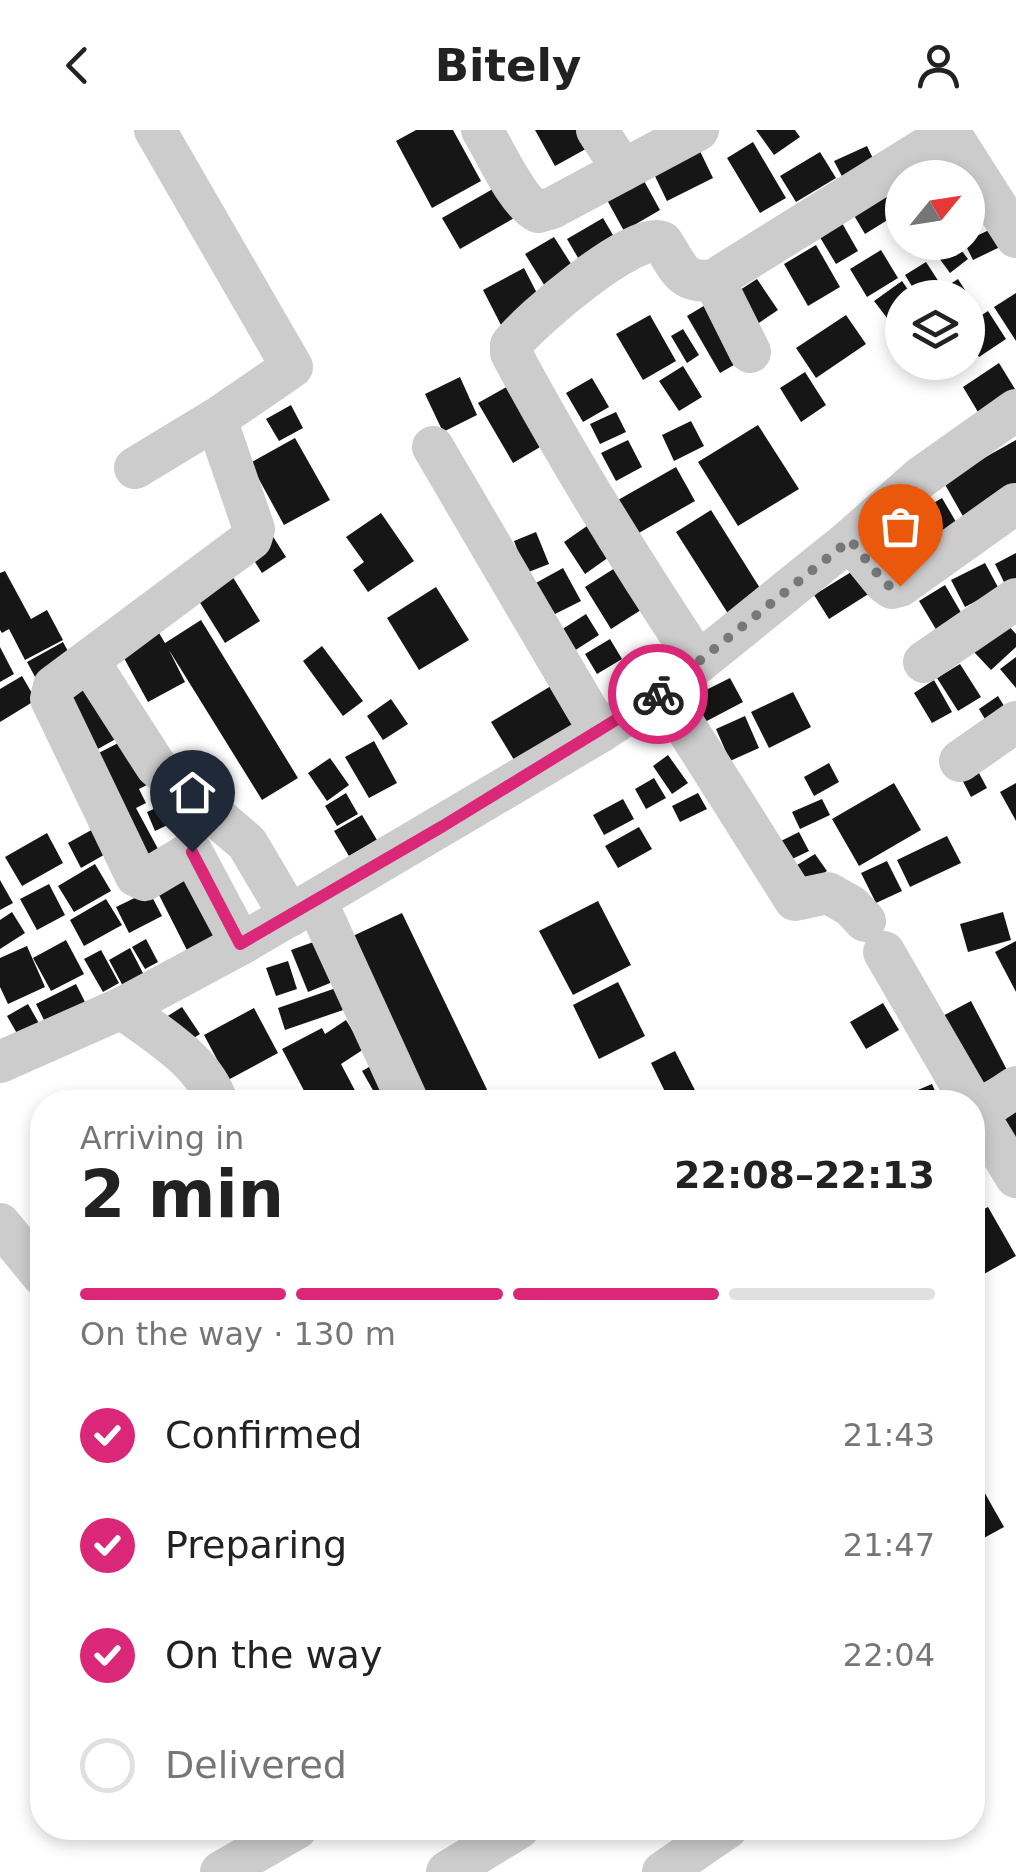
<!DOCTYPE html>
<meta charset="utf-8">
<style>
body{margin:0;font-family:"DejaVu Sans",sans-serif;background:#f6f6f6;color:#222;height:100vh;display:flex;flex-direction:column;font-size:38px;white-space:nowrap}
*{box-sizing:border-box;margin:0}
p{font-size:32px;color:#767676}
.icon{flex:none;width:55px;height:55px;fill:none;stroke:currentColor;stroke-width:2;stroke-linecap:round;stroke-linejoin:round}
.map{position:relative;flex:1;overflow:hidden}
.sheet{position:absolute;left:30px;top:960px;width:955px;height:750px;display:flex;flex-direction:column;background:#fff;border-radius:40px;box-shadow:0 5px 15px #0003}
.sheet>*{flex:none}
.needle{width:65px;rotate:60deg}
.controls{position:absolute;left:885px;top:30px;display:grid;gap:20px}
.controls a{display:grid;place-items:center;width:100px;height:100px;border-radius:50%;background:#fff;box-shadow:0 5px 15px #0003;font-size:50px}
.pin{position:absolute;display:grid;place-items:center;width:85px;height:85px;color:#fff;margin:-102px -42px;border-radius:50% 50% 50% 0;rotate:-45deg;box-shadow:0 0 10px #0007}
.pin .icon{rotate:45deg}
.courier{position:absolute;display:grid;place-items:center;width:100px;height:100px;margin:-50px;border:8px solid #db2777;border-radius:50%;background:#fff;color:#222;box-shadow:0 2px 12px #0007}
.head em{font-style:normal;font-weight:600}
.head div{display:flex;flex-direction:column-reverse}
.head{display:flex;align-items:center;justify-content:space-between;height:170px;padding:0 50px}
h1{font-size:65px;font-weight:600;line-height:75px}
.bar{display:grid;grid-template-columns:repeat(4,1fr);gap:15px 10px;align-content:center;height:120px;padding:0 50px}
.bar i{height:12px;border-radius:8px;background:#e0e0e0}
.bar .on{background:#db2777}
.bar p{grid-column:span 4}
ol{padding:0 50px;list-style:none}
li{display:flex;align-items:center;gap:30px;height:110px}
li p{margin-inline-start:auto}
li .icon{padding:10px;border-radius:50%;background:#db2777;color:#fff;stroke-width:4}
li:last-child{color:#767676}
li i{width:55px;height:55px;border:5px solid #e0e0e0;border-radius:50%}
header{display:flex;justify-content:space-between;align-items:center;height:130px;padding:0 50px;background:#fff;font-size:45px;font-weight:600}
.map>svg:first-child{display:block}
</style>
<header><svg class="icon" aria-label="back" viewBox="0 0 24 24"><path d="M15 5l-7 7 7 7"/></svg>Bitely<svg class="icon" aria-label="person" viewBox="0 0 24 24"><circle cx="12" cy="8" r="4"/><path d="M4 21q1-7 8-7t8 7"/></svg></header>
<div class="map">
<svg width="1016" height="1742" viewBox="0 0 1016 1742">
<rect width="100%" height="100%" fill="#fff"/>
<g fill="#161616">
<polygon points="416,0 453,0 481,51 432,78 396,11"/>
<polygon points="535,0 584,0 593,15 555,36"/>
<polygon points="756,0 795,0 800,7 774,25"/>
<polygon points="753,12 786,68 760,83 727,28"/>
<polygon points="697,15 713,48 667,71 651,38"/>
<polygon points="867,16 878,39 846,54 834,31"/>
<polygon points="820,22 836,48 796,72 780,46"/>
<polygon points="643,49 660,80 624,101 607,70"/>
<polygon points="498,56 516,87 460,119 442,88"/>
<polygon points="902,56 902,81 865,104 849,77"/>
<polygon points="838,86 858,121 836,134 815,99"/>
<polygon points="603,88 620,117 584,138 567,109"/>
<polygon points="991,99 1000,117 973,130 964,112"/>
<polygon points="554,107 580,148 551,166 525,124"/>
<polygon points="906,112 929,112 911,122"/>
<polygon points="937,112 955,112 968,129 950,143 931,117"/>
<polygon points="816,115 840,157 808,176 784,134"/>
<polygon points="881,120 898,148 867,167 850,139"/>
<polygon points="926,132 939,152 918,166 905,145"/>
<polygon points="524,138 543,175 502,197 483,160"/>
<polygon points="757,149 778,180 750,199 729,167"/>
<polygon points="958,149 970,168 939,168 936,163"/>
<polygon points="902,151 914,168 902,168 902,177 887,188 874,171"/>
<polygon points="1016,163 1016,211 994,177"/>
<polygon points="712,171 746,228 720,243 687,186"/>
<polygon points="988,181 1006,209 979,227 968,209 968,194"/>
<polygon points="650,185 676,231 643,250 616,204"/>
<polygon points="846,185 866,214 816,248 796,218"/>
<polygon points="683,199 699,225 687,233 671,206"/>
<polygon points="999,233 1015,259 978,282 963,257"/>
<polygon points="683,236 702,267 679,281 659,251"/>
<polygon points="805,242 826,275 801,292 780,258"/>
<polygon points="460,247 477,285 443,302 425,264"/>
<polygon points="592,248 609,277 583,292 566,263"/>
<polygon points="517,251 552,310 513,333 478,273"/>
<polygon points="291,275 303,298 279,311 266,289"/>
<polygon points="616,282 626,302 600,314 590,294"/>
<polygon points="691,291 704,316 674,331 662,305"/>
<polygon points="758,295 799,359 738,396 698,332"/>
<polygon points="295,308 330,370 284,395 250,333"/>
<polygon points="628,310 642,337 616,351 601,323"/>
<polygon points="1016,310 1016,358 964,388 943,351"/>
<polygon points="676,337 695,371 630,408 611,374"/>
<polygon points="942,368 959,397 900,433 882,404"/>
<polygon points="711,380 768,471 734,493 676,402"/>
<polygon points="381,383 414,431 368,462 353,440 364,432 346,407"/>
<polygon points="587,396 609,427 585,444 564,412"/>
<polygon points="536,402 549,434 526,443 514,411"/>
<polygon points="272,405 286,427 262,443 248,421"/>
<polygon points="1016,423 1016,454 1007,458 995,434"/>
<polygon points="626,431 652,473 611,499 585,457"/>
<polygon points="985,433 999,459 965,477 951,450"/>
<polygon points="563,438 581,471 551,486 534,454"/>
<polygon points="856,439 870,463 829,489 814,465"/>
<polygon points="5,441 31,489 47,480 63,510 25,530 9,499 2,503 0,500 0,443"/>
<polygon points="229,441 260,491 225,513 194,463"/>
<polygon points="945,455 966,491 940,506 919,471"/>
<polygon points="436,457 469,510 419,540 387,488"/>
<polygon points="586,484 599,505 574,521 561,500"/>
<polygon points="201,490 298,648 262,670 169,520 185,552 148,572 119,519 156,498 165,513"/>
<polygon points="1005,492 1016,504 1016,517 991,540 974,522"/>
<polygon points="610,509 622,529 597,544 585,524"/>
<polygon points="63,512 76,536 40,556 27,532"/>
<polygon points="322,516 363,571 343,586 303,531"/>
<polygon points="0,517 14,544 0,552"/>
<polygon points="1016,527 1016,558 1000,539"/>
<polygon points="960,534 981,567 958,581 937,548"/>
<polygon points="87,544 123,605 87,625 52,565"/>
<polygon points="22,546 36,570 0,592 0,559"/>
<polygon points="730,548 743,572 703,593 690,568"/>
<polygon points="934,550 952,582 932,593 914,563"/>
<polygon points="556,553 584,600 519,638 491,592"/>
<polygon points="793,562 811,597 769,618 751,582"/>
<polygon points="998,566 1012,589 992,601 979,579"/>
<polygon points="391,569 408,594 383,610 367,586"/>
<polygon points="745,586 759,618 730,631 716,599"/>
<polygon points="124,610 147,655 139,659 146,673 136,678 164,730 143,741 85,630"/>
<polygon points="374,611 397,653 369,668 345,627"/>
<polygon points="668,625 688,653 672,664 653,636"/>
<polygon points="330,628 349,655 327,671 308,643"/>
<polygon points="972,630 987,658 971,667 956,638"/>
<polygon points="829,633 839,652 814,666 804,647"/>
<polygon points="654,648 666,668 646,679 635,659"/>
<polygon points="894,653 921,700 859,736 832,689"/>
<polygon points="1016,653 1016,691 1000,662"/>
<polygon points="346,663 358,684 337,696 325,676"/>
<polygon points="698,663 707,679 680,692 672,676"/>
<polygon points="623,669 634,689 604,705 593,685"/>
<polygon points="822,669 830,685 800,699 792,682"/>
<polygon points="169,672 178,690 155,701 147,682"/>
<polygon points="362,685 377,710 349,726 334,701"/>
<polygon points="639,697 652,719 618,738 605,716"/>
<polygon points="95,698 109,722 81,738 68,713"/>
<polygon points="799,702 809,721 788,731 779,712"/>
<polygon points="47,703 63,733 22,756 5,727"/>
<polygon points="947,706 961,733 910,757 897,730"/>
<polygon points="815,724 827,741 809,753 797,735"/>
<polygon points="887,731 902,761 876,773 861,743"/>
<polygon points="95,734 111,761 74,782 58,756"/>
<polygon points="199,742 236,815 195,836 158,763"/>
<polygon points="0,750 13,773 0,780"/>
<polygon points="49,754 65,785 37,800 20,769"/>
<polygon points="149,761 162,786 129,803 116,777"/>
<polygon points="106,769 122,795 84,816 70,790"/>
<polygon points="598,771 631,835 573,865 539,801"/>
<polygon points="12,782 25,803 0,819 0,790"/>
<polygon points="1003,782 1011,810 968,822 960,794"/>
<polygon points="402,783 493,972 416,972 340,812"/>
<polygon points="146,809 158,832 145,839 132,817"/>
<polygon points="66,810 84,844 51,861 33,828"/>
<polygon points="319,810 335,851 308,862 291,820"/>
<polygon points="1016,811 1016,862 995,822"/>
<polygon points="27,816 45,857 8,874 0,857 0,828"/>
<polygon points="130,818 145,847 124,858 109,830"/>
<polygon points="101,820 119,853 103,862 84,829"/>
<polygon points="288,831 297,859 276,866 266,838"/>
<polygon points="618,852 645,906 599,929 573,875"/>
<polygon points="76,854 88,878 48,898 36,874"/>
<polygon points="339,857 346,879 285,900 278,878"/>
<polygon points="971,871 1007,940 974,958 937,889"/>
<polygon points="883,873 899,900 866,919 850,892"/>
<polygon points="28,874 40,895 19,907 7,886"/>
<polygon points="182,877 200,904 181,916 163,889"/>
<polygon points="254,878 278,923 228,950 204,905"/>
<polygon points="346,890 364,919 341,934 361,972 310,972 282,919 322,898 325,904"/>
<polygon points="675,921 701,972 670,972 651,933"/>
<polygon points="376,933 392,961 378,969 362,941"/>
<polygon points="932,954 940,972 901,972 899,968"/>
<polygon points="1016,967 1016,1018 990,982"/>
<polygon points="988,1077 1016,1126 984,1144 972,1123 972,1085"/>
<polygon points="982,1358 1004,1397 982,1409 972,1391 972,1364"/>
</g>
<g fill="none" stroke-linecap="round" stroke-linejoin="round">
<g stroke="#ccc" stroke-width="42">
<polyline points="155,0 292,237 216,289 254,399 251,409 54,556 51,569 136,746 145,750 192,722 241,814"/>
<path d="M 482,0 C 495,21 517,72 538,82 L 552,78 L 698,0"/>
<polyline points="597,0 623,40"/>
<polyline points="948,0 1016,107"/>
<polyline points="714,150 750,222"/>
<polyline points="433,317 600,602"/>
<polyline points="135,338 216,289"/>
<polyline points="850,410 885,453 892,458 900,456 1015,374"/>
<polyline points="94,528 95,541 156,636 247,713 290,786"/>
<path d="M 698,532 C 631,431 568,330 511,223 L 511,215 C 529,191 635,100 662,112 C 678,136 681,155 714,150 L 950,3"/>
<polyline points="924,532 1016,469"/>
<polyline points="663,561 795,770 828,763 851,776 865,791"/>
<polyline points="960,631 1016,592"/>
<polyline points="316,771 408,972"/>
<polyline points="884,822 971,972"/>
<path d="M 122,878 C 157,905 203,930 217,972"/>
<polyline points="0,932 122,878 241,814 600,602 663,561 850,410 920,348 1016,280"/>
<polyline points="972,975 977,983 1016,957"/>
<polyline points="977,983 1016,1047"/>
<polyline points="0,1094 42,1145"/>
<polyline points="221,1742 297,1698"/>
<polyline points="447,1742 519,1698"/>
<polyline points="663,1742 727,1698"/>
</g>
</g>
<g fill="none" stroke-linecap="round" stroke-linejoin="round">
<polyline stroke="#787878" stroke-width="10" stroke-dasharray="0 18" points="658,564 850,410 885,453 892,458 900,456"/>
<polyline stroke="#db2777" stroke-width="12" points="192,722 240,814 443,696 658,564"/>
</g>
</svg>
<div class="controls">
<a><svg class="needle" viewBox="-14 -14 28 28"><path d="M0-13l5 13h-10z" fill="#e53935"/><path d="M0 13l5-13h-10z" fill="#767676"/></svg></a>
<a><svg class="icon" aria-label="layers" viewBox="0 0 24 24"><path d="M12 4l9 5-9 5-9-5zM3 14l9 5 9-5"/></svg></a>
</div>
<div class="pin" style="left:900px;top:456px;background:#ea580c"><svg class="icon" aria-label="bag" viewBox="0 0 24 24"><path d="M5 8h14l-1 12H6zM9 8a3 3 0 0 1 6 0"/></svg></div>
<div class="pin" style="left:192px;top:722px;background:#1f2937"><svg class="icon" aria-label="home" viewBox="0 0 24 24"><path d="M3 11l9-7 9 7M6 9v11h12V9"/></svg></div>
<div class="courier" style="left:658px;top:564px"><svg class="icon" aria-label="bike" viewBox="0 0 24 24"><circle cx="6" cy="16" r="4"/><circle cx="18" cy="16" r="4"/><path d="M6 16l4-8h5l3 8M10 8l3 8H6M13 5h3"/></svg></div>
<section class="sheet">
<div class="head"><div><h1>2 min</h1><p>Arriving in</p></div><em>22:08–22:13</em></div>
<div class="bar"><i class="on"></i><i class="on"></i><i class="on"></i><i></i><p>On the way · 130 m</p></div>
<ol>
<li><svg class="icon" aria-label="check" viewBox="0 0 24 24"><path d="M5 12l5 5 9-10"/></svg>Confirmed<p>21:43</p></li>
<li><svg class="icon" aria-label="check" viewBox="0 0 24 24"><path d="M5 12l5 5 9-10"/></svg>Preparing<p>21:47</p></li>
<li><svg class="icon" aria-label="check" viewBox="0 0 24 24"><path d="M5 12l5 5 9-10"/></svg>On the way<p>22:04</p></li>
<li><i></i>Delivered</li>
</ol>
</section>
</div>
